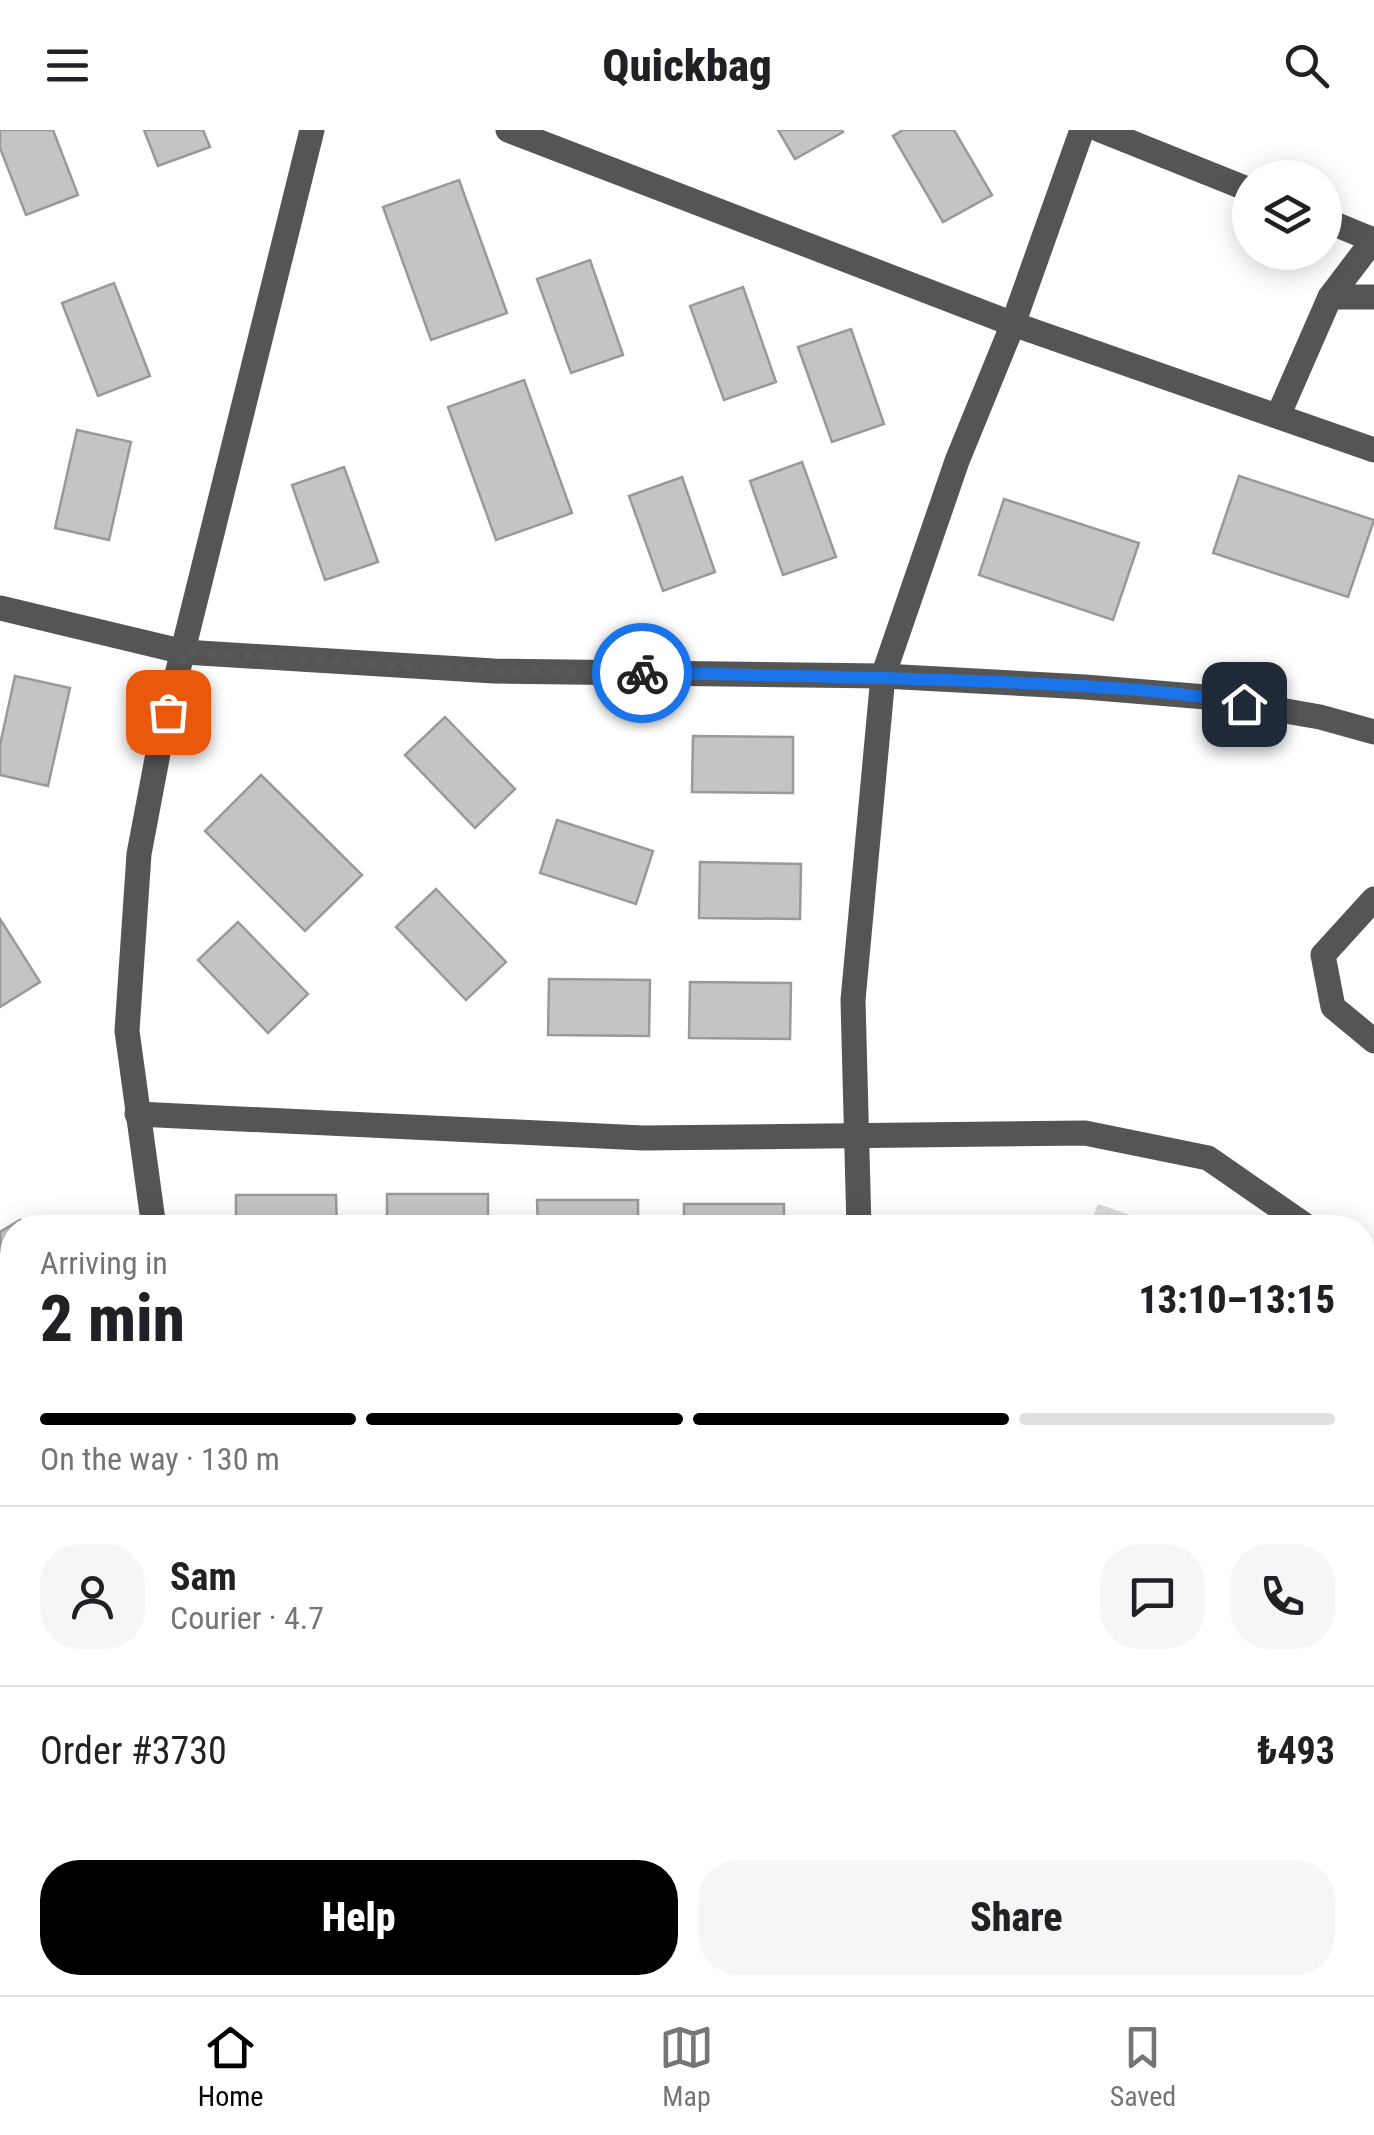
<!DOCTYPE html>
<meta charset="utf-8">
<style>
body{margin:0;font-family:"Roboto Condensed",sans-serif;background:#f6f6f6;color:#202124;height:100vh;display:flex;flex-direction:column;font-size:38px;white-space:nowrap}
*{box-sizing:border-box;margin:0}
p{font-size:32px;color:#757577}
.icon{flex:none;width:55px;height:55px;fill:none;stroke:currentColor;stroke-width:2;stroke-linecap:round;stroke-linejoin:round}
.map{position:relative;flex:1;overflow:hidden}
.sheet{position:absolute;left:0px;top:1085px;width:1375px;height:780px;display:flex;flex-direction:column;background:#fff;border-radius:40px 40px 0 0;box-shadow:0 5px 25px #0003}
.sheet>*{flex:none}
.fabs{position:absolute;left:1232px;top:30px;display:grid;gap:20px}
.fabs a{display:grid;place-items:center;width:110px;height:110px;border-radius:50%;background:#fff;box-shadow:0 5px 25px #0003;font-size:50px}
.pin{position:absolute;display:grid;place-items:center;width:85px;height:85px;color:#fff;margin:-42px;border-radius:20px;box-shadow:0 5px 15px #0006}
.courier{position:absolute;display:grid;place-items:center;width:100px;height:100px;margin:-50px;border:8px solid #1a73e8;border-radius:50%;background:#fff;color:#222;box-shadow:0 2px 12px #0007}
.headline em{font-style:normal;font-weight:800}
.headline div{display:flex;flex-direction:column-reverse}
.headline{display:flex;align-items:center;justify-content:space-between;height:170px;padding:0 40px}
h1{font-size:65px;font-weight:800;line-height:75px}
.bar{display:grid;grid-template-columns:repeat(4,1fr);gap:15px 10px;align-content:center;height:120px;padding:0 40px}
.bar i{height:12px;border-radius:8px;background:#e0e0e0}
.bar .selected{background:#000}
.bar p{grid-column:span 4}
.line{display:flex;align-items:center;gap:25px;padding:0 40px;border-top:2px solid #e0e0e0}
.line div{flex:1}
.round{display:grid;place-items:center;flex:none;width:105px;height:105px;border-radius:40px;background:#f6f6f6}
.action{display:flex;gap:20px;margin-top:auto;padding:20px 40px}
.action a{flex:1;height:115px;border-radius:40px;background:#000;color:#fff;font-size:40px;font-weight:800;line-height:115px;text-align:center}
.action a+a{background:#f6f6f6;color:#202124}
header{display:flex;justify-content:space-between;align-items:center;height:130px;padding:0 40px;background:#fff;font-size:45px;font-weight:800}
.menu{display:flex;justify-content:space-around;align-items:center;height:140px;border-top:2px solid #e0e0e0;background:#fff;font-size:28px;color:#757577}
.menu a{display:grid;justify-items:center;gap:5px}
.menu .selected{color:#000}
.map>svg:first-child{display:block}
</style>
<header><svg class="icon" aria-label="menu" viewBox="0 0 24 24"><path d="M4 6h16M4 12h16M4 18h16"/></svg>Quickbag<svg class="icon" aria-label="search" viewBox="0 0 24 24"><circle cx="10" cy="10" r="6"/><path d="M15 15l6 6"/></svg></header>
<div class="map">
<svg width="1374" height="1865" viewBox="0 0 1374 1865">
<rect width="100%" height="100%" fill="#fff"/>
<polygon fill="#dcdcdc" points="1098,1074 1164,1097 1089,1097"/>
<g fill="#c4c4c4" stroke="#999" stroke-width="2.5">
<polygon points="0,0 53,0 78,65 26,85 0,18"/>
<polygon points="144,0 203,0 210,17 158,36"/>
<polygon points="778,0 842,0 843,2 795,29"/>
<polygon points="903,0 954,0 992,65 943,92 893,6"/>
<polygon points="459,50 507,183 431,210 383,77"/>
<polygon points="590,130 623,225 571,243 537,149"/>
<polygon points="114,153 150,246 98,266 62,173"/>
<polygon points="743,157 776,252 724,270 690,176"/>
<polygon points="851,199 884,294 832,312 798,217"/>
<polygon points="524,250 572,383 496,410 448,277"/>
<polygon points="77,300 131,312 109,410 55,398"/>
<polygon points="802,332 836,427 783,445 750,351"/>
<polygon points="344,337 378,432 325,450 292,355"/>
<polygon points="1239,346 1374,390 1348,467 1213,423"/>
<polygon points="682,347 715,442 663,461 629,366"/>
<polygon points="1004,369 1139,413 1113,490 979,445"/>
<polygon points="15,546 70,558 48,656 0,645 0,615"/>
<polygon points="445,587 515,659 475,698 405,625"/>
<polygon points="693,606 793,607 793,663 692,662"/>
<polygon points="261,645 362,745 305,801 205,701"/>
<polygon points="557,690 653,721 636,774 540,743"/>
<polygon points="700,732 801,734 800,789 699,788"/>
<polygon points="436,759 506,832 466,870 396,797"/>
<polygon points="0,789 40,852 0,877"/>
<polygon points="238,792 308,864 268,903 198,830"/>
<polygon points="549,849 650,850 649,906 548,905"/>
<polygon points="690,852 791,853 790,909 689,908"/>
<rect x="387" y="1064" width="101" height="34"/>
<polygon points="236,1065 336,1065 337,1098 236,1098"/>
<polygon points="537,1070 638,1070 638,1098 538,1098"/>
<rect x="684" y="1074" width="100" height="24"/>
<polygon points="20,1090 25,1098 12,1098 12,1183 0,1163 0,1102"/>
<polygon points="560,1852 660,1852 662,1855 646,1865 550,1865 547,1861"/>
<polygon points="738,1852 765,1852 773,1865 717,1865"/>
</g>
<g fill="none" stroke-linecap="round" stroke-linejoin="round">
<g stroke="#555" stroke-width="25">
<polyline points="508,0 1013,194 1374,320"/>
<polyline points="1100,0 1250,60"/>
<polyline points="1325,90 1373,110"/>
<polyline points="1330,167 1374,167"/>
<polyline points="1278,286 1330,167 1374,109"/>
<polyline points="0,478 184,522 494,541 883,546 1085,557 1206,567 1320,587 1374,602"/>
<polyline points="1374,769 1323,825 1333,877 1374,911"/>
<polyline points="137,984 643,1008 1085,1003 1208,1028 1309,1098"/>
<polyline points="154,1098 127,901 139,724 160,613 312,0"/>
<polyline points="859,1098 853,870 883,546 957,331 1013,194 1082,0"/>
<polyline points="1362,1141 1374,1151"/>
<polyline points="1362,1309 1374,1296"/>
<polyline points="1362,1370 1374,1357"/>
<polyline points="0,1439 12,1440"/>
<polyline points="0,1846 5,1797"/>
<polyline points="1259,1852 1259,1865"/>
<polyline points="1299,1852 1299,1865"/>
<polyline points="247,1865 247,1852"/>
<polyline points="416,1865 440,1852"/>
<polyline points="862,1865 862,1852"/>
</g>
</g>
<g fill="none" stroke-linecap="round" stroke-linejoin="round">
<polyline stroke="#595959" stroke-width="10" stroke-dasharray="0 18" points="168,582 184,522 494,541 642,543"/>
<path stroke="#1a73e8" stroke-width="12" d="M 642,543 C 769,545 896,547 1024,553 C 1097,557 1172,560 1244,574"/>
</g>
</svg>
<div class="fabs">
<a><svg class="icon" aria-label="layers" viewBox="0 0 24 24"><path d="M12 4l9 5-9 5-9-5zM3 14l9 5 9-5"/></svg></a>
</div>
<div class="pin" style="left:168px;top:582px;background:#ea580c"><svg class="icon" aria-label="bag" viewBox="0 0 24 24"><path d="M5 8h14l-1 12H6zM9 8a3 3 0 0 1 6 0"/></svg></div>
<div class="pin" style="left:1244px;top:574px;background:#1f2937"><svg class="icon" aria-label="home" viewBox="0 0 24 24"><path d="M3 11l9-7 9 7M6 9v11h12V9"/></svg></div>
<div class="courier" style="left:642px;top:543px"><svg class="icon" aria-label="bike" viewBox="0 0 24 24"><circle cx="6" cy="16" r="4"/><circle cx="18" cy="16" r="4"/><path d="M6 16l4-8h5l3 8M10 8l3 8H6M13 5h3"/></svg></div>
<section class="sheet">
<div class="headline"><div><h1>2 min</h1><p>Arriving in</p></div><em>13:10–13:15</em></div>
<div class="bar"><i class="selected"></i><i class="selected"></i><i class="selected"></i><i></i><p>On the way · 130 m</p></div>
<div class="line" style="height:180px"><a class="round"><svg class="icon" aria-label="person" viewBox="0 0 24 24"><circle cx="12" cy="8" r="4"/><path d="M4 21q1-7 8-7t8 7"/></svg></a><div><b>Sam</b><p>Courier · 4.7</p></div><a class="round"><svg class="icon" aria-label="chat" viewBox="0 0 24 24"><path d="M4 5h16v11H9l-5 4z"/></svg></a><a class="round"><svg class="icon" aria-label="phone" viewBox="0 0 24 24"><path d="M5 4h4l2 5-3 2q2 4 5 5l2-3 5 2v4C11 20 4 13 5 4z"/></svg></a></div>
<div class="line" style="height:130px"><div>Order #3730</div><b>₺493</b></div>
<div class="action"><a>Help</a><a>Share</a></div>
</section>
</div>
<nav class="menu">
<a class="selected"><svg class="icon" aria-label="home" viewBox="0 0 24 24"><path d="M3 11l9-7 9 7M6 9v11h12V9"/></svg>Home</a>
<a><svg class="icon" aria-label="map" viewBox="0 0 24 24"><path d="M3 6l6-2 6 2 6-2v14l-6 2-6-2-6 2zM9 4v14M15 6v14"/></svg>Map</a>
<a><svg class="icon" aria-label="saved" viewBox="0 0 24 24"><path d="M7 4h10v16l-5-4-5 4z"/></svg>Saved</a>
</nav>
